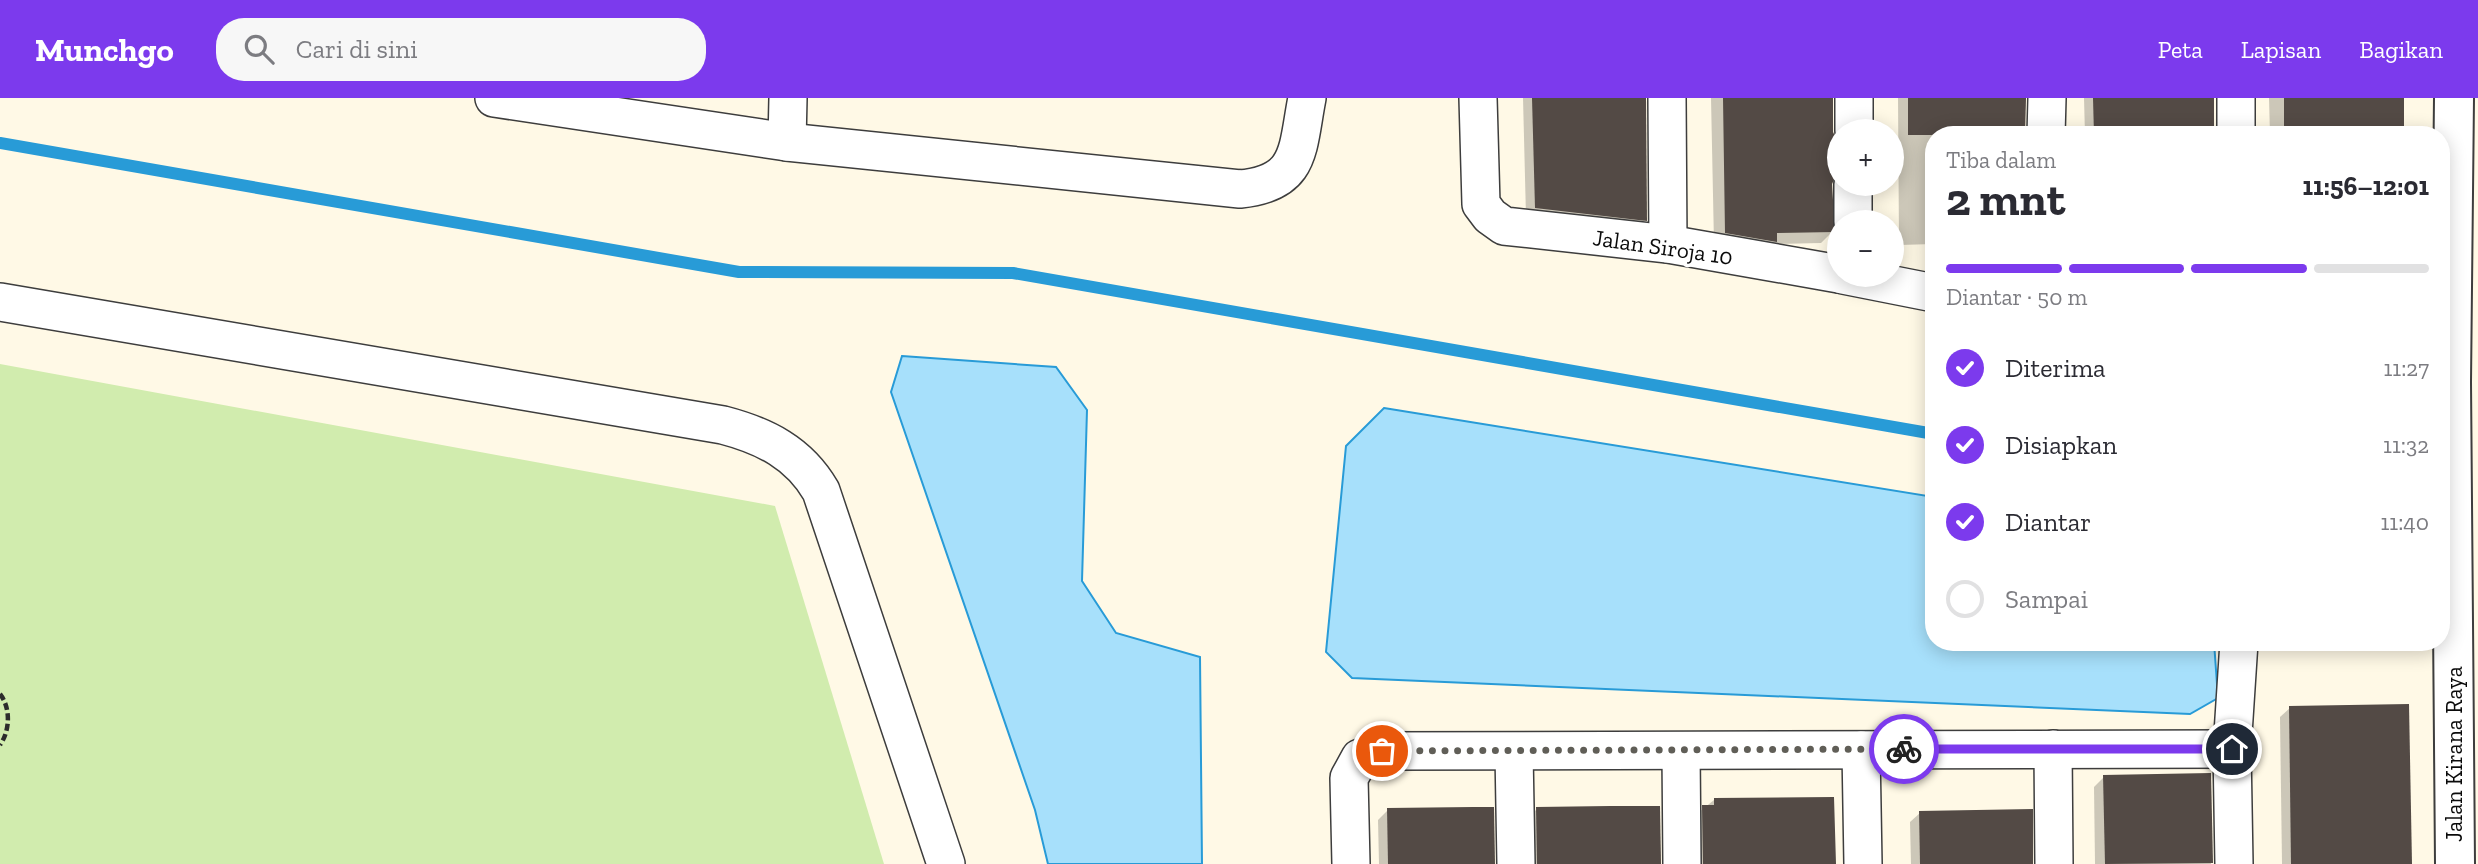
<!DOCTYPE html>
<html lang="id">
<meta charset="utf-8">
<style>
body{margin:0;font-family:"Zilla Slab",serif;background:#f7f7f7;color:#2b2b33;height:100vh;display:flex;flex-direction:column;font-size:26px;white-space:nowrap}
*{box-sizing:border-box;margin:0}
p{font-size:23px;color:#7c7c81}
.icon{flex:none;width:38px;height:38px;fill:none;stroke:currentColor;stroke-width:2;stroke-linecap:round;stroke-linejoin:round}
.map{position:relative;flex:1;overflow:hidden}
.sheet{position:absolute;left:1925px;top:28px;width:525px;height:525px;display:flex;flex-direction:column;background:#fff;border-radius:28px;box-shadow:0 4px 18px #0003}
.sheet>*{flex:none}
.tools{position:absolute;left:1827px;top:21px;display:grid;gap:14px}
.tools a{display:grid;place-items:center;width:77px;height:77px;border-radius:50%;background:#fff;box-shadow:0 4px 18px #0003;font-size:35px}
.pin{position:absolute;display:grid;place-items:center;width:60px;height:60px;color:#fff;margin:-30px;border:4px solid #fff;border-radius:50%;box-shadow:0 2px 7px #0007}
.courier{position:absolute;display:grid;place-items:center;width:70px;height:70px;margin:-35px;border:5px solid #7c3aed;border-radius:50%;background:#fff;color:#222;box-shadow:0 2px 9px #0007}
.headline em{font-style:normal;font-weight:700}
.headline div{display:flex;flex-direction:column-reverse}
.headline{display:flex;align-items:center;justify-content:space-between;height:119px;padding:0 21px}
h1{font-size:46px;font-weight:700;line-height:52px}
.bar{display:grid;grid-template-columns:repeat(4,1fr);gap:10px 7px;align-content:center;height:84px;padding:0 21px}
.bar i{height:9px;border-radius:5px;background:#e1e1e2}
.bar .current{background:#7c3aed}
.bar p{grid-column:span 4}
ol{padding:0 21px;list-style:none}
li{display:flex;align-items:center;gap:21px;height:77px}
li p{margin-inline-start:auto}
li .icon{padding:7px;border-radius:50%;background:#7c3aed;color:#fff;stroke-width:4}
li:last-child{color:#7c7c81}
li i{width:38px;height:38px;border:4px solid #e1e1e2;border-radius:50%}
header{display:flex;align-items:center;gap:42px;box-sizing:border-box;height:98px;padding:0 35px;background:#7c3aed;color:#fff}
header strong{font-size:33px}
nav{display:flex;gap:38px;margin-inline-start:auto;font-size:24px}
.search{width:490px;height:63px;background:#f7f7f7;display:flex;align-items:center;gap:18px;box-sizing:border-box;padding:0 24px;border-radius:28px;color:#7c7c81;font-size:26px}
.map>svg:first-child{display:block}
</style>
<header>
<strong>Munchgo</strong>
<div class="search"><svg class="icon" aria-label="search" viewBox="0 0 24 24"><circle cx="10" cy="10" r="6"/><path d="M15 15l6 6"/></svg>Cari di sini</div>
<nav><a>Peta</a><a>Lapisan</a><a>Bagikan</a></nav>
</header>
<div class="map">
<svg width="2478" height="766" viewBox="0 0 2478 766">
<rect width="100%" height="100%" fill="#fff9e6"/>
<polygon fill="#d1ecae" points="0,266 775,408 884,766 0,766"/>
<g fill="#a7e0fb" stroke="#289bd7" stroke-width="2">
<polygon points="902,258 1056,269 1087,312 1082,483 1116,535 1200,559 1202,766 1048,766 1035,712 891,294"/>
<polygon points="1384,310 1934,399 1934,544 2214,544 2218,600 2190,616 1352,580 1326,554 1346,348"/>
</g>
<g fill="#0003">
<polygon points="1523,0 1644,0 1645,122 1635,131 1526,119"/>
<polygon points="1711,0 1831,0 1831,33 1839,49 1839,70 1830,85 1833,133 1821,145 1773,146 1764,155 1714,146"/>
<polygon points="1898,0 2026,0 2023,37 1934,37 1934,146 1899,147"/>
<polygon points="2084,0 2212,0 2213,37 2085,37"/>
<polygon points="2269,0 2403,0 2404,37 2270,37"/>
<polygon points="2290,610 2410,766 2282,766 2280,619"/>
<polygon points="2210,677 2211,766 2095,766 2094,689 2104,679"/>
<polygon points="1714,702 1833,766 1692,766 1693,719"/>
<polygon points="1659,710 1661,766 1526,766 1527,721 1537,711"/>
<polygon points="1388,712 1493,766 1379,766 1378,722"/>
<polygon points="1920,715 2031,766 1911,766 1910,724"/>
</g>
<g fill="none" stroke-linecap="round" stroke-linejoin="round">
<polyline stroke="#289bd7" stroke-width="12" points="0,45 739,174 1013,175 1934,336"/>
</g>
<g fill="#534a45">
<polygon points="1532,0 1646,0 1647,123 1535,110"/>
<polygon points="1723,0 1833,0 1833,34 1839,47 1839,71 1832,86 1835,134 1777,135 1777,144 1725,135"/>
<polygon points="1908,0 2026,0 2025,37 1908,37"/>
<polygon points="2093,0 2214,0 2214,37 2094,37"/>
<rect x="2284" y="0" width="120" height="37"/>
<polygon points="2409,606 2412,766 2291,766 2289,608"/>
<polygon points="2211,675 2213,765 2105,766 2103,677"/>
<polygon points="1834,699 1836,766 1703,766 1702,707 1714,707 1714,700"/>
<polygon points="1610,708 1660,708 1661,766 1537,766 1536,709"/>
<polygon points="1473,709 1494,709 1495,766 1388,766 1387,710"/>
<polygon points="2033,711 2033,766 1920,766 1919,713"/>
</g>
<g fill="none" stroke-linecap="round" stroke-linejoin="round">
<defs>
<g id="minor">
<path d="M 494,0 L 787,44 L 1240,91 C 1302,85 1297,51 1307,0"/>
<polyline points="1478,0 1481,106 1490,118 1504,128 1668,146 1839,176"/>
<polyline points="1667,0 1668,146"/>
<polyline points="1854,33 1854,0"/>
<polyline points="2046,37 2047,0"/>
<polyline points="2236,37 2236,0"/>
<polyline points="787,44 788,0"/>
<polyline points="1853,124 1853,86"/>
<polyline points="1843,177 1934,195"/>
<path d="M 0,204 L 723,327 C 765,338 799,355 821,393 L 946,766"/>
<polyline points="2053,651 2054,766"/>
<polyline points="1861,652 1863,766"/>
<polyline points="1681,653 1682,766"/>
<polyline points="1514,654 1516,766"/>
<polyline points="1351,766 1349,680 1360,660 1382,653 2232,651"/>
<polyline points="2234,766 2232,651 2239,544"/>
</g>
<polyline id="tertiary" points="2454,0 2451,284 2455,766"/>
</defs>
<use href="#minor" stroke="#3d3d3d" stroke-width="40"/>
<use href="#tertiary" stroke="#3d3d3d" stroke-width="42"/>
<path stroke="#2c2c2c" stroke-width="4.5" stroke-dasharray="7 3.5" stroke-linecap="butt" d="M 0,596 C 11,610 10,633 0,647"/>
<use href="#minor" stroke="#fff" stroke-width="37"/>
<use href="#tertiary" stroke="#fff" stroke-width="38"/>
</g>
<g fill="none" stroke-linecap="round" stroke-linejoin="round">
<polyline stroke="#605e57" stroke-width="7" stroke-dasharray="0 12.6" points="1382,653 1904,651"/>
<polyline stroke="#7c3aed" stroke-width="9" points="1904,651 2232,651"/>
</g>
<g text-anchor="middle" stroke-width="7" stroke-linejoin="round" paint-order="stroke">
<g font-size="23" fill="#0a0a0a" stroke="#fff">
<text transform="translate(1663 149) rotate(8)" y="8">Jalan Siroja 10</text>
<text transform="translate(2454 656) rotate(-90)" y="8">Jalan Kirana Raya</text>
</g>
</g>
</svg>
<div class="tools">
<a>+</a>
<a>−</a>
</div>
<div class="pin" style="left:1382px;top:653px;background:#ea580c"><svg class="icon" aria-label="bag" viewBox="0 0 24 24"><path d="M5 8h14l-1 12H6zM9 8a3 3 0 0 1 6 0"/></svg></div>
<div class="pin" style="left:2232px;top:651px;background:#1f2937"><svg class="icon" aria-label="home" viewBox="0 0 24 24"><path d="M3 11l9-7 9 7M6 9v11h12V9"/></svg></div>
<div class="courier" style="left:1904px;top:651px"><svg class="icon" aria-label="bike" viewBox="0 0 24 24"><circle cx="6" cy="16" r="4"/><circle cx="18" cy="16" r="4"/><path d="M6 16l4-8h5l3 8M10 8l3 8H6M13 5h3"/></svg></div>
<section class="sheet">
<div class="headline"><div><h1>2 mnt</h1><p>Tiba dalam</p></div><em>11:56–12:01</em></div>
<div class="bar"><i class="current"></i><i class="current"></i><i class="current"></i><i></i><p>Diantar · 50 m</p></div>
<ol>
<li><svg class="icon" aria-label="check" viewBox="0 0 24 24"><path d="M5 12l5 5 9-10"/></svg>Diterima<p>11:27</p></li>
<li><svg class="icon" aria-label="check" viewBox="0 0 24 24"><path d="M5 12l5 5 9-10"/></svg>Disiapkan<p>11:32</p></li>
<li><svg class="icon" aria-label="check" viewBox="0 0 24 24"><path d="M5 12l5 5 9-10"/></svg>Diantar<p>11:40</p></li>
<li><i></i>Sampai</li>
</ol>
</section>
</div>
